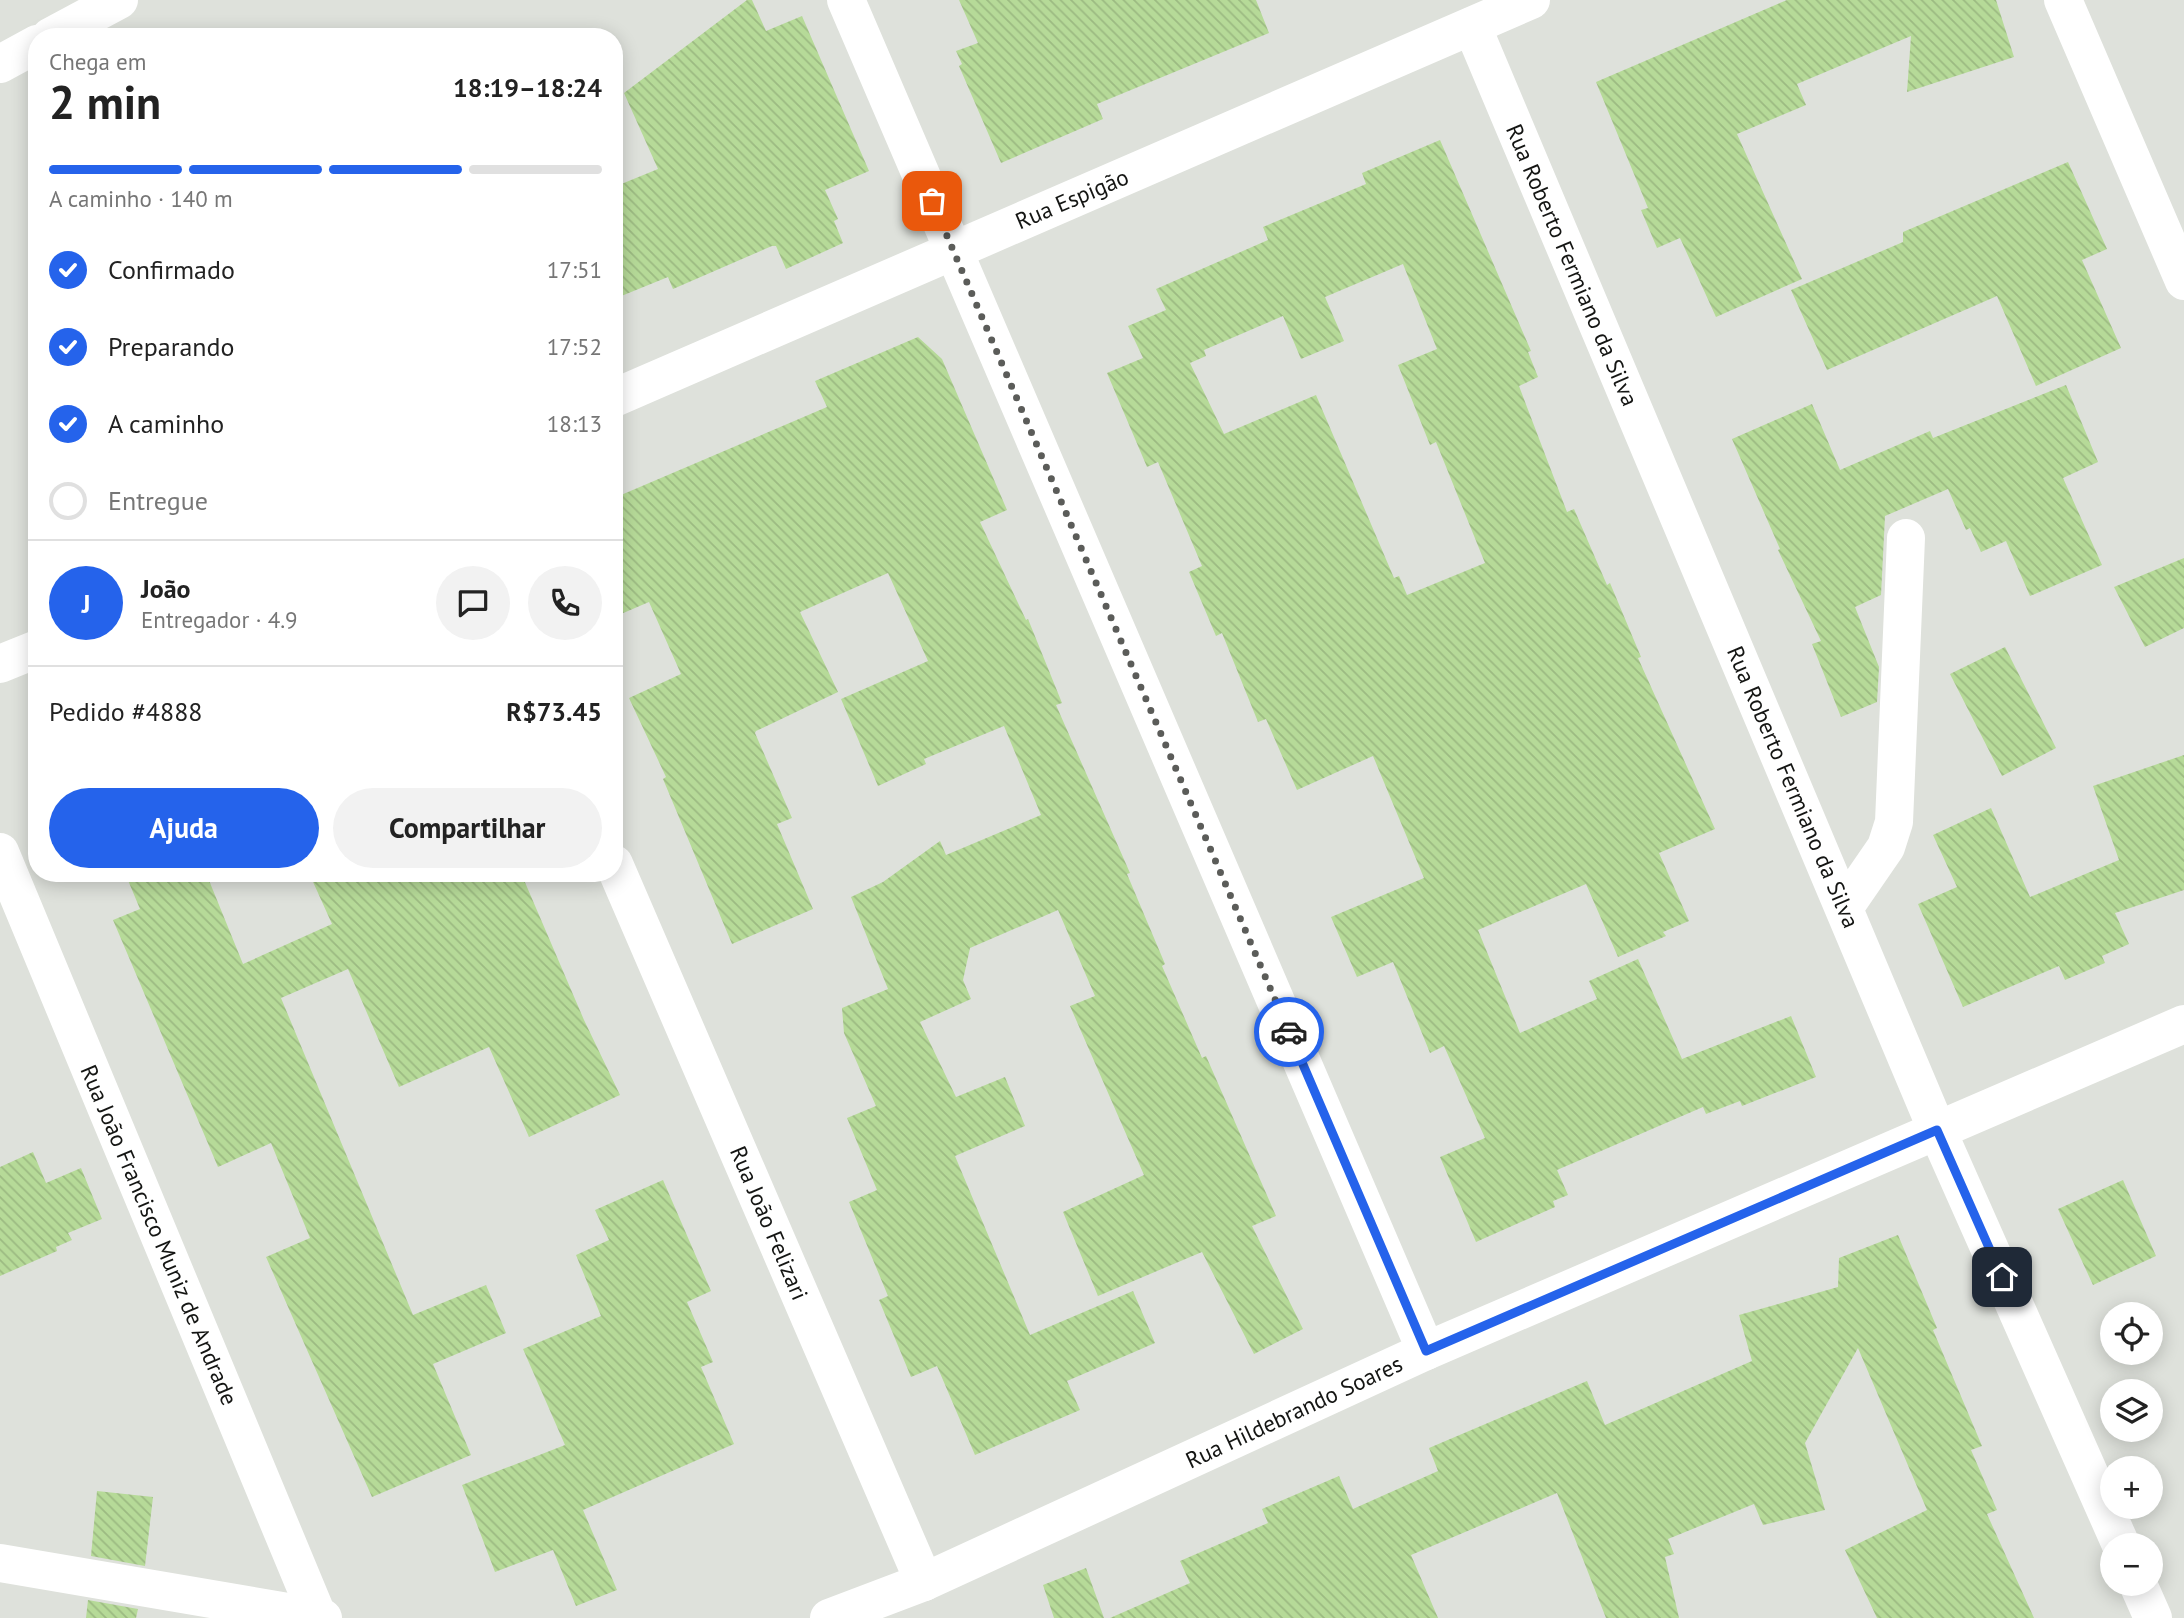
<!DOCTYPE html>
<html lang="pt">
<meta charset="utf-8">
<style>
body{margin:0;font-family:"PT Sans",sans-serif;background:#f2f2f2;color:#222;height:100vh;display:flex;flex-direction:column;font-size:26px;white-space:nowrap}
*{box-sizing:border-box;margin:0}
p{font-size:23px;color:#767676}
.icon{flex:none;width:38px;height:38px;fill:none;stroke:currentColor;stroke-width:2;stroke-linecap:round;stroke-linejoin:round}
.map{position:relative;flex:1;overflow:hidden}
.drawer{position:absolute;left:28px;top:28px;width:595px;height:854px;display:flex;flex-direction:column;background:#fff;border-radius:28px;box-shadow:0 4px 18px #0003}
.drawer>*{flex:none}
.fabs{position:absolute;left:2100px;top:1302px;display:grid;gap:14px}
.fabs a{display:grid;place-items:center;width:63px;height:63px;border-radius:50%;background:#fff;box-shadow:0 4px 18px #0003;font-size:35px}
.pin{position:absolute;display:grid;place-items:center;width:60px;height:60px;color:#fff;margin:-30px;border-radius:14px;box-shadow:0 4px 10px #0006}
.courier{position:absolute;display:grid;place-items:center;width:70px;height:70px;margin:-35px;border:5px solid #2563eb;border-radius:50%;background:#fff;color:#222;box-shadow:0 2px 9px #0007}
.summary em{font-style:normal;font-weight:700}
.summary div{display:flex;flex-direction:column-reverse}
.summary{display:flex;align-items:center;justify-content:space-between;height:119px;padding:0 21px}
h1{font-size:46px;font-weight:700;line-height:52px}
.bar{display:grid;grid-template-columns:repeat(4,1fr);gap:10px 7px;align-content:center;height:84px;padding:0 21px}
.bar i{height:9px;border-radius:5px;background:#e0e0e0}
.bar .on{background:#2563eb}
.bar p{grid-column:span 4}
.line{display:flex;align-items:center;gap:18px;padding:0 21px;border-top:2px solid #e0e0e0}
.line div{flex:1}
.round{display:grid;place-items:center;flex:none;width:74px;height:74px;border-radius:37px;background:#f2f2f2}
ol{padding:0 21px;list-style:none}
li{display:flex;align-items:center;gap:21px;height:77px}
li p{margin-inline-start:auto}
li .icon{padding:7px;border-radius:50%;background:#2563eb;color:#fff;stroke-width:4}
li:last-child{color:#767676}
li i{width:38px;height:38px;border:4px solid #e0e0e0;border-radius:50%}
.primary-button{display:flex;gap:14px;margin-top:auto;padding:14px 21px}
.primary-button a{flex:1;height:80px;border-radius:42px;background:#2563eb;color:#fff;font-size:28px;font-weight:700;line-height:80px;text-align:center}
.primary-button a+a{background:#f2f2f2;color:#222}
.map>svg:first-child{display:block}
</style>
<div class="map">
<svg width="2184" height="1618" viewBox="0 0 2184 1618">
<defs>
<pattern id="building-back-hatch" width="6" height="6" patternUnits="userSpaceOnUse" patternTransform="scale(1.75)"><rect width="6" height="6" fill="#b6da98"/><path d="M-1 5l2 2M0 0l6 6M5-1l2 2" fill="none" stroke="#9cba82"/></pattern>
</defs>
<rect width="100%" height="100%" fill="#dee1db"/>
<g fill="url(#building-back-hatch)" fill-rule="evenodd">
<polygon points="747,0 752,0 766,31 802,16 869,171 825,190 838,219 834,221 843,243 786,269 776,246 772,246 673,289 668,277 614,299 614,187 658,169 624,93"/>
<polygon points="959,0 1256,0 1269,33 1097,104 1103,119 1001,163 959,66 962,64 956,51 978,43"/>
<polygon points="1787,0 1996,0 2014,57 1907,92 1911,36 1797,84 1806,105 1737,134 1802,279 1716,317 1680,238 1657,248 1641,210 1648,208 1596,82"/>
<path d="M 1440,140 L 1531,351 L 1528,352 L 1538,377 L 1519,386 L 1567,512 L 1574,509 L 1607,585 L 1610,583 L 1641,657 L 1638,658 L 1715,829 L 1659,853 L 1689,921 L 1663,932 L 1666,936 L 1618,957 L 1586,884 L 1478,930 L 1520,1033 L 1597,999 L 1589,981 L 1638,959 L 1682,1059 L 1791,1016 L 1816,1077 L 1742,1106 L 1740,1101 L 1706,1114 L 1703,1107 L 1557,1170 L 1568,1195 L 1553,1201 L 1555,1207 L 1476,1242 L 1440,1157 L 1485,1138 L 1444,1046 L 1430,1053 L 1393,962 L 1357,977 L 1331,917 L 1424,878 L 1373,756 L 1297,790 L 1266,719 L 1258,722 L 1222,633 L 1216,636 L 1189,572 L 1202,566 L 1158,462 L 1147,467 L 1107,373 L 1143,358 L 1128,326 L 1166,310 L 1156,289 L 1268,240 L 1263,227 L 1366,184 L 1362,173 ZM 1403,264 L 1437,349 L 1398,365 L 1430,445 L 1436,442 L 1485,563 L 1407,595 L 1399,576 L 1394,578 L 1316,395 L 1224,434 L 1190,363 L 1206,356 L 1204,350 L 1283,316 L 1301,359 L 1344,341 L 1325,297 Z"/>
<polygon points="2068,162 2107,249 2082,260 2121,348 2036,386 1997,296 1827,370 1791,290 1903,242 1903,232"/>
<polygon points="918,337 942,359 1007,510 980,522 1026,620 1028,619 1062,703 1056,705 1130,873 1127,874 1165,964 1162,966 1202,1058 1206,1056 1276,1216 1252,1226 1303,1329 1254,1354 1202,1252 1098,1296 1063,1212 1144,1175 1070,1006 1095,996 1058,910 970,948 963,980 971,999 920,1022 956,1097 1005,1077 1025,1126 955,1156 1030,1335 1133,1291 1155,1343 1067,1381 1080,1410 975,1455 937,1366 911,1377 879,1300 888,1296 849,1202 877,1190 847,1118 876,1106 844,1033 842,1008 888,989 851,897 883,882 940,841 946,855 1041,815 1004,726 924,759 926,764 878,786 841,699 928,661 888,573 800,612 838,692 756,731 755,733 792,818 777,824 813,909 732,944 663,779 666,777 629,698 681,674 649,602 614,617 614,498 827,407 815,381"/>
<polygon points="2066,385 2098,462 2063,478 2102,565 2030,596 2006,541 1981,552 1970,528 1966,530 1948,489 1885,516 1881,595 1855,607 1879,667 1877,702 1841,717 1812,644 1821,641 1778,550 1780,549 1732,439 1812,404 1840,470 1930,431 1933,438"/>
<polygon points="2184,558 2184,628 2145,647 2114,587"/>
<polygon points="2005,647 2056,748 2002,776 1950,674"/>
<polygon points="2184,755 2184,890 2115,913 2129,944 2102,956 2105,963 2065,980 2059,966 1963,1007 1918,904 1957,887 1933,835 1991,808 2030,897 2119,860 2093,786"/>
<polygon points="125,873 206,873 243,964 332,924 309,873 521,873 584,1020 620,1095 529,1137 489,1047 399,1087 348,969 281,998 413,1315 486,1285 506,1333 433,1364 471,1455 372,1497 266,1257 310,1238 271,1143 218,1167 113,920 140,909"/>
<polygon points="33,1152 46,1183 81,1168 102,1219 68,1233 72,1240 56,1247 57,1251 0,1276 0,1167"/>
<polygon points="663,1180 711,1291 687,1302 713,1362 701,1367 734,1444 583,1510 617,1590 576,1606 553,1550 495,1572 462,1485 565,1445 523,1349 601,1316 576,1255 609,1240 595,1210"/>
<polygon points="2123,1180 2156,1256 2093,1285 2058,1209"/>
<polygon points="1898,1235 1937,1328 1933,1330 1982,1446 1971,1450 1997,1510 1987,1514 2034,1618 1877,1618 1845,1550 1927,1510 1858,1348 1805,1443 1825,1510 1763,1525 1754,1504 1668,1539 1674,1554 1665,1557 1679,1618 1606,1618 1557,1493 1411,1555 1438,1618 1110,1618 1190,1583 1180,1561 1268,1523 1262,1509 1339,1476 1353,1509 1438,1471 1429,1448 1587,1381 1605,1425 1752,1361 1739,1315 1838,1287 1839,1258"/>
<polygon points="97,1491 153,1497 145,1566 91,1556"/>
<polygon points="1086,1568 1104,1618 1054,1618 1043,1585"/>
<polygon points="88,1600 138,1609 136,1618 86,1618"/>
</g>
<g fill="none" stroke-linecap="round" stroke-linejoin="round">
<g stroke="#fff" stroke-width="38">
<polyline points="846,0 1426,1351"/>
<polyline points="2063,0 2184,281"/>
<polyline points="1472,26 1937,1130 2121,1545"/>
<polyline points="50,37 119,0"/>
<polyline points="0,64 37,44"/>
<polyline points="614,398 1531,0"/>
<polyline points="0,664 37,649"/>
<polyline points="0,852 318,1617"/>
<polyline points="614,864 924,1582"/>
<polyline points="1844,908 1886,847 1894,822 1906,538"/>
<polyline points="0,1563 323,1618"/>
<polyline points="2138,1584 2153,1618"/>
<polyline points="829,1618 924,1582 1426,1351 2184,1024"/>
</g>
</g>
<g fill="none" stroke-linecap="round" stroke-linejoin="round">
<polyline stroke="#5b5c59" stroke-width="7" stroke-dasharray="0 12.6" points="932,201 1289,1032"/>
<polyline stroke="#2563eb" stroke-width="9" points="1289,1032 1426,1351 1937,1130 2002,1277"/>
</g>
<g text-anchor="middle" stroke-width="5" stroke-linejoin="round" paint-order="stroke">
<g font-size="23" fill="#141513" stroke="#fff">
<text transform="translate(1072 199) rotate(-23)" y="8">Rua Espigão</text>
<text transform="translate(1572 265) rotate(67)" y="8">Rua Roberto Fermiano da Silva</text>
<text transform="translate(1793 787) rotate(67)" y="8">Rua Roberto Fermiano da Silva</text>
<text transform="translate(769 1223) rotate(67)" y="8">Rua João Felizari</text>
<text transform="translate(159 1235) rotate(67)" y="8">Rua João Francisco Muniz de Andrade</text>
<text transform="translate(1294 1412) rotate(-25)" y="8">Rua Hildebrando Soares</text>
</g>
</g>
</svg>
<div class="fabs">
<a><svg class="icon" aria-label="locate" viewBox="0 0 24 24"><circle cx="12" cy="12" r="6"/><path d="M12 2v4M12 18v4M2 12h4M18 12h4"/></svg></a>
<a><svg class="icon" aria-label="layers" viewBox="0 0 24 24"><path d="M12 4l9 5-9 5-9-5zM3 14l9 5 9-5"/></svg></a>
<a>+</a>
<a>−</a>
</div>
<div class="pin" style="left:932px;top:201px;background:#ea580c"><svg class="icon" aria-label="bag" viewBox="0 0 24 24"><path d="M5 8h14l-1 12H6zM9 8a3 3 0 0 1 6 0"/></svg></div>
<div class="pin" style="left:2002px;top:1277px;background:#1f2937"><svg class="icon" aria-label="home" viewBox="0 0 24 24"><path d="M3 11l9-7 9 7M6 9v11h12V9"/></svg></div>
<div class="courier" style="left:1289px;top:1032px"><svg class="icon" aria-label="car" viewBox="0 0 24 24"><path d="M5 17H2v-5l4-1 3-4h7l3 4 3 1v5h-3M9 17h6M6 11h13"/><circle cx="7" cy="17" r="2"/><circle cx="17" cy="17" r="2"/></svg></div>
<section class="drawer">
<div class="summary"><div><h1>2 min</h1><p>Chega em</p></div><em>18:19–18:24</em></div>
<div class="bar"><i class="on"></i><i class="on"></i><i class="on"></i><i></i><p>A caminho · 140 m</p></div>
<ol>
<li><svg class="icon" aria-label="check" viewBox="0 0 24 24"><path d="M5 12l5 5 9-10"/></svg>Confirmado<p>17:51</p></li>
<li><svg class="icon" aria-label="check" viewBox="0 0 24 24"><path d="M5 12l5 5 9-10"/></svg>Preparando<p>17:52</p></li>
<li><svg class="icon" aria-label="check" viewBox="0 0 24 24"><path d="M5 12l5 5 9-10"/></svg>A caminho<p>18:13</p></li>
<li><i></i>Entregue</li>
</ol>
<div class="line" style="height:126px"><b class="round" style="background:#2563eb;color:#fff">J</b><div><b>João</b><p>Entregador · 4.9</p></div><a class="round"><svg class="icon" aria-label="chat" viewBox="0 0 24 24"><path d="M4 5h16v11H9l-5 4z"/></svg></a><a class="round"><svg class="icon" aria-label="phone" viewBox="0 0 24 24"><path d="M5 4h4l2 5-3 2q2 4 5 5l2-3 5 2v4C11 20 4 13 5 4z"/></svg></a></div>
<div class="line" style="height:91px"><div>Pedido #4888</div><b>R$73.45</b></div>
<div class="primary-button"><a>Ajuda</a><a>Compartilhar</a></div>
</section>
</div>
